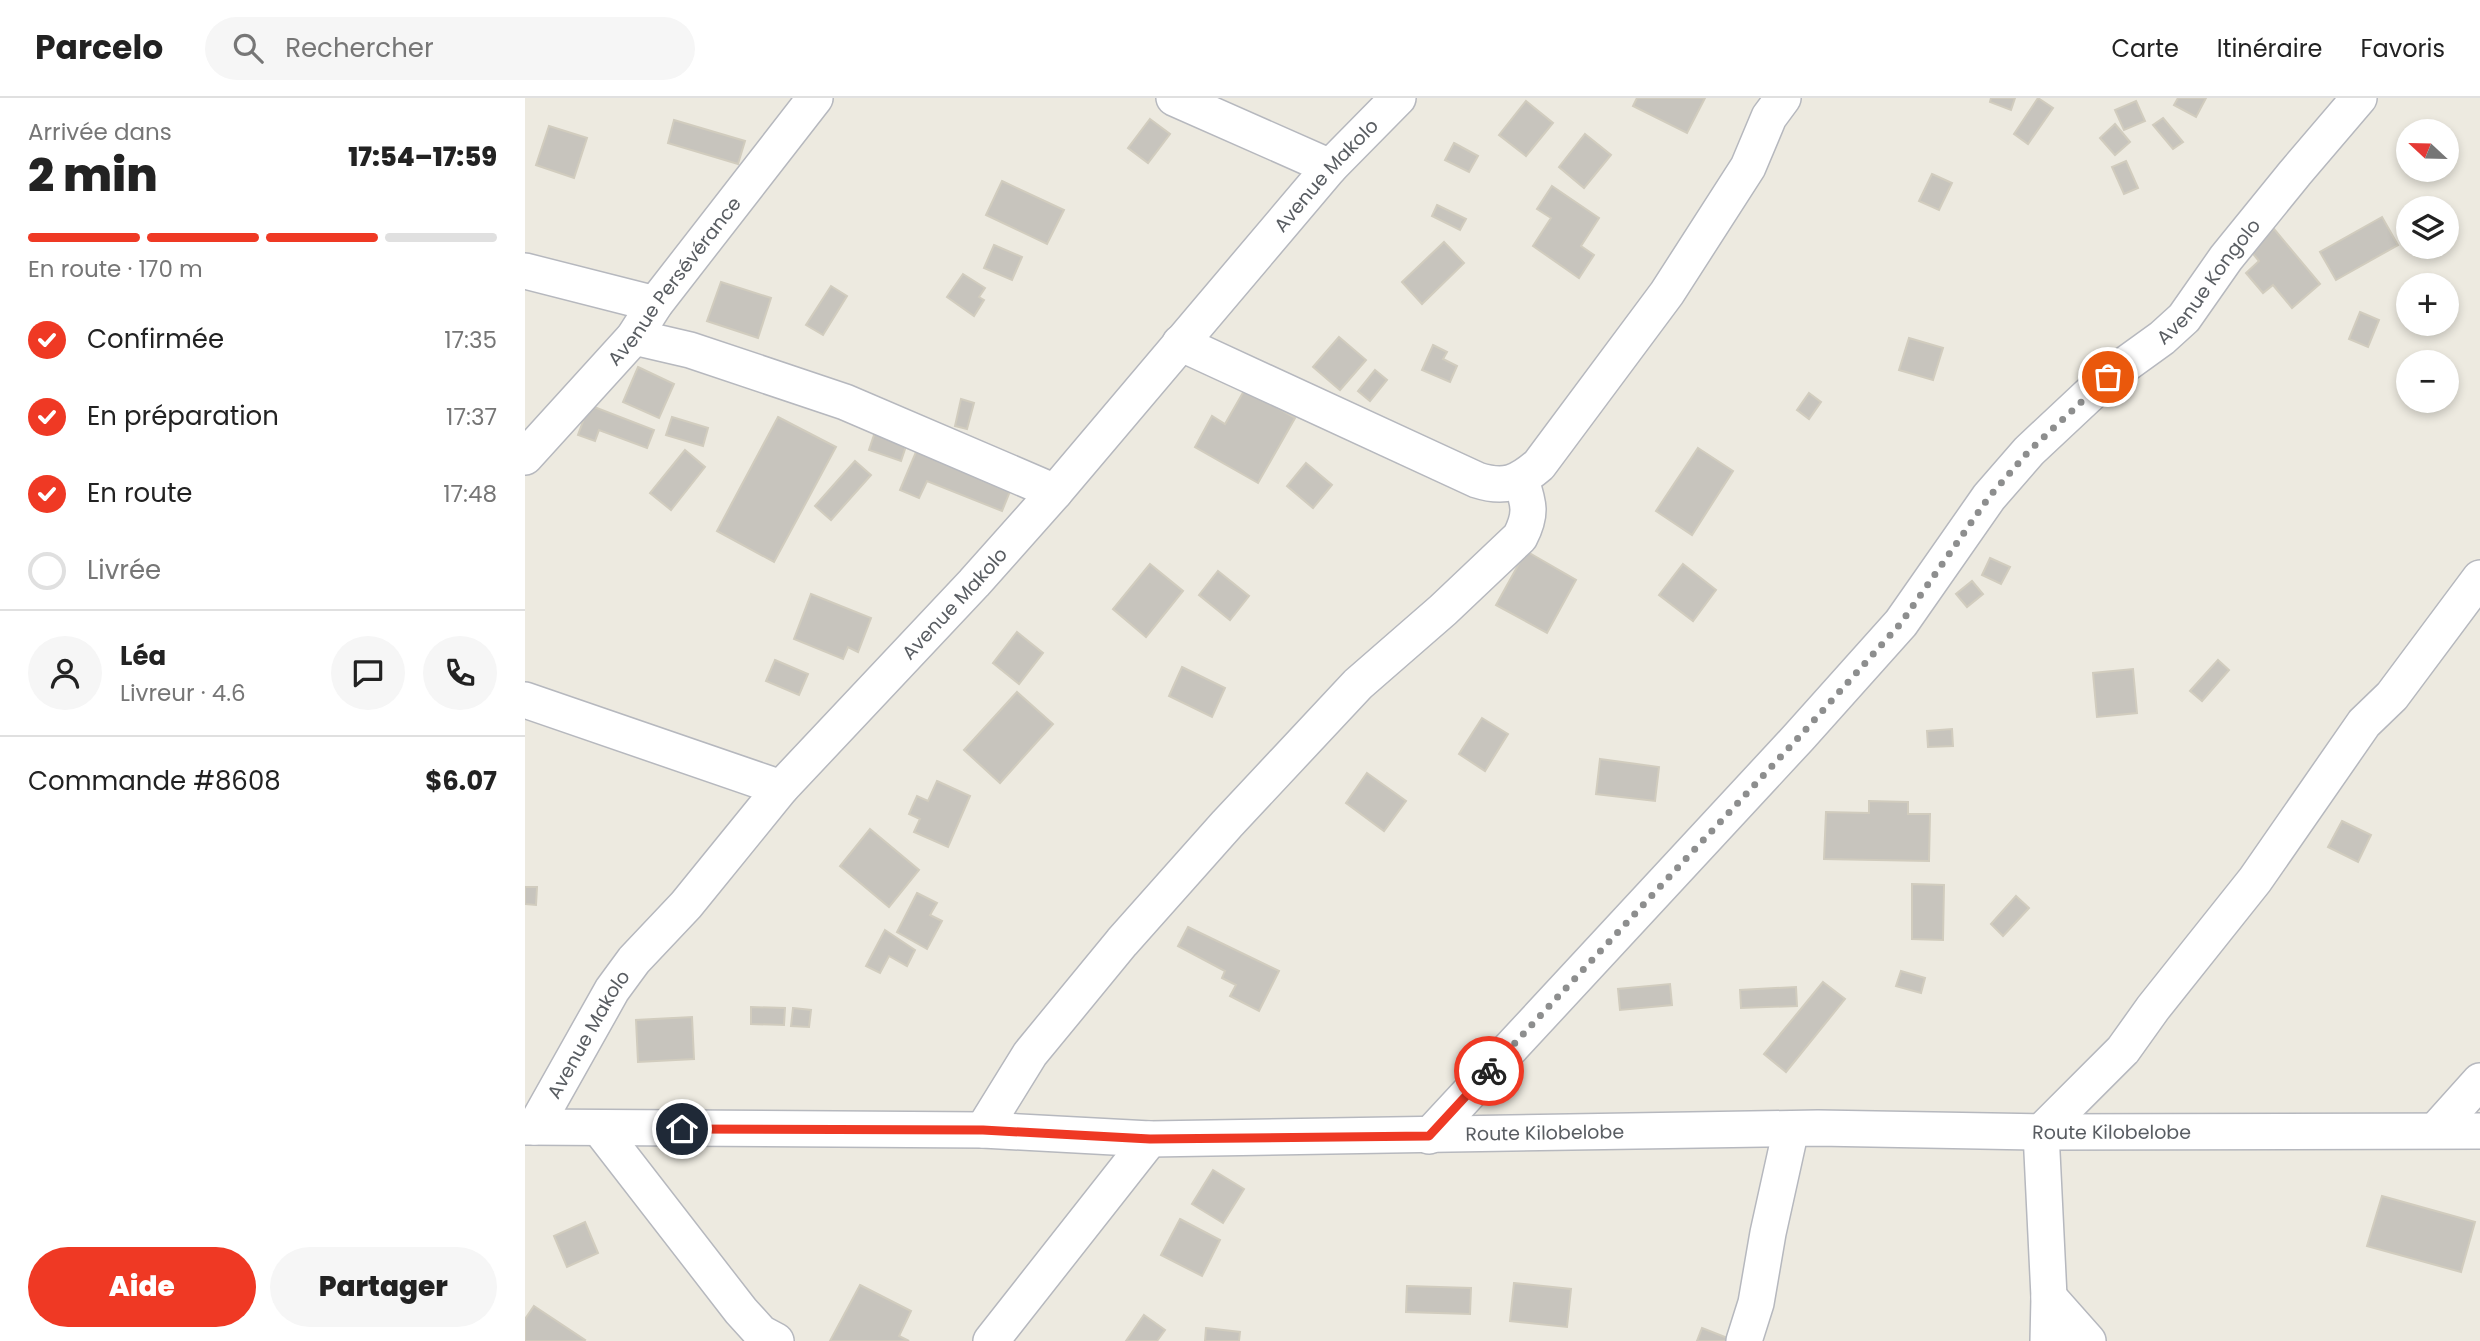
<!DOCTYPE html>
<html lang="fr">
<meta charset="utf-8">
<style>
body{margin:0;font-family:Poppins,sans-serif;background:#f6f6f6;color:#222;height:100vh;display:flex;flex-direction:column;font-size:26px;white-space:nowrap}
*{box-sizing:border-box;margin:0}
p{font-size:23px;color:#767676}
.icon{flex:none;width:38px;height:38px;fill:none;stroke:currentColor;stroke-width:2;stroke-linecap:round;stroke-linejoin:round}
.map{position:relative;flex:1;overflow:hidden}
.drawer{display:flex;flex-direction:column;background:#fff;width:525px}
.drawer>*{flex:none}
.needle{width:46px;rotate:292deg}
.controls{position:absolute;left:1871px;top:21px;display:grid;gap:14px}
.controls a{display:grid;place-items:center;width:63px;height:63px;border-radius:50%;background:#fff;box-shadow:0 4px 10px #0003;font-size:35px}
.pin{position:absolute;display:grid;place-items:center;width:60px;height:60px;color:#fff;margin:-30px;border:4px solid #fff;border-radius:50%;box-shadow:0 2px 7px #0007}
.courier{position:absolute;display:grid;place-items:center;width:70px;height:70px;margin:-35px;border:5px solid #ef3924;border-radius:50%;background:#fff;color:#222;box-shadow:0 2px 9px #0007}
.headline em{font-style:normal;font-weight:800}
.headline div{display:flex;flex-direction:column-reverse}
.headline{display:flex;align-items:center;justify-content:space-between;height:119px;padding:0 28px}
h1{font-size:46px;font-weight:800;line-height:52px}
.bar{display:grid;grid-template-columns:repeat(4,1fr);gap:10px 7px;align-content:center;height:84px;padding:0 28px}
.bar i{height:9px;border-radius:5px;background:#e0e0e0}
.bar .selected{background:#ef3924}
.bar p{grid-column:span 4}
.line{display:flex;align-items:center;gap:18px;padding:0 28px;border-top:2px solid #e0e0e0}
.line div{flex:1}
.round{display:grid;place-items:center;flex:none;width:74px;height:74px;border-radius:37px;background:#f6f6f6}
ol{padding:0 28px;list-style:none}
li{display:flex;align-items:center;gap:21px;height:77px}
li p{margin-inline-start:auto}
li .icon{padding:7px;border-radius:50%;background:#ef3924;color:#fff;stroke-width:4}
li:last-child{color:#767676}
li i{width:38px;height:38px;border:4px solid #e0e0e0;border-radius:50%}
.button{display:flex;gap:14px;margin-top:auto;padding:14px 28px}
.button a{flex:1;height:80px;border-radius:42px;background:#ef3924;color:#fff;font-size:28px;font-weight:800;line-height:80px;text-align:center}
.button a+a{background:#f6f6f6;color:#222}
header{display:flex;align-items:center;gap:42px;box-sizing:border-box;height:98px;padding:0 35px;background:#fff;border-bottom:2px solid #e0e0e0}
header strong{font-size:33px}
nav{display:flex;gap:38px;margin-inline-start:auto;font-size:24px}
.search{width:490px;height:63px;background:#f6f6f6;display:flex;align-items:center;gap:18px;box-sizing:border-box;padding:0 24px;border-radius:38px;color:#767676;font-size:26px}
main{display:flex;flex:1;min-height:0}
.map>svg:first-child{display:block}
</style>
<header>
<strong>Parcelo</strong>
<div class="search"><svg class="icon" aria-label="search" viewBox="0 0 24 24"><circle cx="10" cy="10" r="6"/><path d="M15 15l6 6"/></svg>Rechercher</div>
<nav><a>Carte</a><a>Itinéraire</a><a>Favoris</a></nav>
</header>
<main>
<section class="drawer">
<div class="headline"><div><h1>2 min</h1><p>Arrivée dans</p></div><em>17:54–17:59</em></div>
<div class="bar"><i class="selected"></i><i class="selected"></i><i class="selected"></i><i></i><p>En route · 170 m</p></div>
<ol>
<li><svg class="icon" aria-label="check" viewBox="0 0 24 24"><path d="M5 12l5 5 9-10"/></svg>Confirmée<p>17:35</p></li>
<li><svg class="icon" aria-label="check" viewBox="0 0 24 24"><path d="M5 12l5 5 9-10"/></svg>En préparation<p>17:37</p></li>
<li><svg class="icon" aria-label="check" viewBox="0 0 24 24"><path d="M5 12l5 5 9-10"/></svg>En route<p>17:48</p></li>
<li><i></i>Livrée</li>
</ol>
<div class="line" style="height:126px"><a class="round"><svg class="icon" aria-label="person" viewBox="0 0 24 24"><circle cx="12" cy="8" r="4"/><path d="M4 21q1-7 8-7t8 7"/></svg></a><div><b>Léa</b><p>Livreur · 4.6</p></div><a class="round"><svg class="icon" aria-label="chat" viewBox="0 0 24 24"><path d="M4 5h16v11H9l-5 4z"/></svg></a><a class="round"><svg class="icon" aria-label="phone" viewBox="0 0 24 24"><path d="M5 4h4l2 5-3 2q2 4 5 5l2-3 5 2v4C11 20 4 13 5 4z"/></svg></a></div>
<div class="line" style="height:91px"><div>Commande #8608</div><b>$6.07</b></div>
<div class="button"><a>Aide</a><a>Partager</a></div>
</section>
<div class="map">
<svg width="1955" height="1243" viewBox="0 0 1955 1243">
<rect width="100%" height="100%" fill="#edeae0"/>
<g fill="#c7c4bd" stroke="#d1ccbe" stroke-width="2">
<polygon points="1112,0 1180,0 1162,35 1108,8"/>
<polygon points="1466,0 1490,0 1486,12 1465,4"/>
<polygon points="1513,0 1528,10 1503,46 1489,36"/>
<polygon points="1653,0 1681,0 1671,19 1649,7"/>
<polygon points="1001,3 1028,25 1001,58 974,37"/>
<polygon points="1611,3 1620,23 1599,32 1590,12"/>
<polygon points="1638,20 1658,44 1648,51 1628,27"/>
<polygon points="625,21 645,36 623,65 603,50"/>
<polygon points="149,22 220,43 213,66 143,45"/>
<polygon points="1590,26 1605,44 1590,57 1575,40"/>
<polygon points="24,28 62,40 49,80 11,67"/>
<polygon points="1060,36 1086,57 1059,90 1034,69"/>
<polygon points="929,45 953,58 944,74 920,62"/>
<polygon points="1601,63 1613,90 1599,96 1587,69"/>
<polygon points="1407,76 1427,85 1414,112 1394,103"/>
<polygon points="477,83 539,112 522,146 461,117"/>
<polygon points="1027,88 1074,120 1056,148 1069,157 1054,180 1008,148 1026,120 1012,111"/>
<polygon points="912,107 941,121 935,132 907,118"/>
<polygon points="1857,119 1873,147 1811,182 1795,154"/>
<polygon points="1749,131 1795,186 1767,210 1748,187 1738,195 1721,175 1734,163 1724,151"/>
<polygon points="919,144 939,165 897,206 877,184"/>
<polygon points="469,147 497,159 487,182 459,170"/>
<polygon points="438,176 460,190 454,199 459,202 449,218 422,199"/>
<polygon points="196,184 246,200 233,240 182,223"/>
<polygon points="306,188 322,198 298,237 281,227"/>
<polygon points="1835,214 1854,222 1843,249 1824,241"/>
<polygon points="814,239 841,262 815,292 788,269"/>
<polygon points="1384,240 1418,250 1408,282 1374,272"/>
<polygon points="908,247 922,254 918,261 932,268 925,284 897,272"/>
<polygon points="113,269 149,286 134,320 98,304"/>
<polygon points="850,272 862,282 845,303 833,293"/>
<polygon points="720,291 770,320 733,385 670,349 687,318 700,326"/>
<polygon points="1284,295 1296,304 1284,321 1272,312"/>
<polygon points="436,301 449,305 442,331 430,328"/>
<polygon points="64,307 129,332 122,350 74,332 70,343 53,337"/>
<polygon points="147,319 183,330 178,348 141,337"/>
<polygon points="253,319 311,349 249,464 192,433"/>
<polygon points="351,331 383,342 376,363 344,352"/>
<polygon points="396,342 490,381 477,413 402,383 394,400 375,392"/>
<polygon points="1173,350 1208,373 1167,437 1131,413"/>
<polygon points="160,352 180,369 146,412 125,395"/>
<polygon points="330,363 346,377 306,422 290,408"/>
<polygon points="781,365 807,387 788,410 762,388"/>
<polygon points="1001,453 1051,482 1022,535 971,507"/>
<polygon points="1465,460 1485,469 1476,486 1457,477"/>
<polygon points="625,466 658,493 621,539 588,511"/>
<polygon points="1158,466 1191,492 1168,523 1134,497"/>
<polygon points="693,473 724,498 705,522 674,497"/>
<polygon points="1447,483 1458,496 1442,509 1431,496"/>
<polygon points="286,496 346,520 333,554 323,549 318,561 269,541"/>
<polygon points="492,534 518,555 494,586 468,565"/>
<polygon points="250,562 283,576 274,597 241,583"/>
<polygon points="1693,562 1704,572 1677,603 1665,593"/>
<polygon points="657,569 700,590 687,619 644,598"/>
<polygon points="1608,571 1612,615 1572,619 1568,575"/>
<polygon points="492,594 528,626 475,685 439,652"/>
<polygon points="957,620 983,636 960,673 934,656"/>
<polygon points="1427,631 1428,648 1403,649 1402,633"/>
<polygon points="1075,661 1134,669 1130,703 1071,696"/>
<polygon points="842,675 881,703 859,733 821,705"/>
<polygon points="412,683 445,698 423,749 389,734 395,721 384,716 392,698 403,703"/>
<polygon points="1344,703 1383,704 1383,716 1405,716 1404,763 1299,761 1301,714 1344,715"/>
<polygon points="1817,723 1846,737 1833,764 1803,749"/>
<polygon points="345,731 394,772 364,809 315,768"/>
<polygon points="1387,786 1419,787 1418,842 1387,841"/>
<polygon points="0,789 12,789 11,807 0,806"/>
<polygon points="392,795 412,805 405,817 417,823 402,851 372,834"/>
<polygon points="1491,798 1504,810 1478,838 1466,826"/>
<polygon points="663,829 754,873 734,913 705,898 711,887 697,880 700,873 653,848"/>
<polygon points="360,832 390,852 382,868 364,858 355,875 341,868"/>
<polygon points="1376,873 1400,880 1396,895 1371,888"/>
<polygon points="1298,884 1320,901 1261,974 1239,956"/>
<polygon points="1145,886 1147,907 1095,912 1093,891"/>
<polygon points="1271,889 1272,908 1216,910 1215,892"/>
<polygon points="226,909 260,910 259,927 226,926"/>
<polygon points="268,910 286,912 284,929 266,928"/>
<polygon points="167,919 169,961 113,964 111,922"/>
<polygon points="688,1072 719,1091 698,1125 667,1106"/>
<polygon points="1857,1098 1950,1124 1936,1174 1842,1148"/>
<polygon points="655,1121 695,1142 677,1178 636,1157"/>
<polygon points="60,1124 73,1155 42,1169 29,1138"/>
<polygon points="989,1185 1046,1191 1042,1229 985,1223"/>
<polygon points="335,1187 386,1213 374,1238 384,1243 305,1243"/>
<polygon points="882,1188 946,1190 945,1216 881,1214"/>
<polygon points="9,1208 60,1242 59,1243 0,1243 0,1221"/>
<polygon points="619,1217 640,1232 632,1243 601,1243"/>
<polygon points="681,1230 715,1234 714,1243 680,1243"/>
<polygon points="1177,1230 1210,1243 1172,1243"/>
</g>
<g fill="none" stroke-linecap="round" stroke-linejoin="round">
<defs>
<g id="minor">
<polyline points="649,0 805,69"/>
<polyline points="0,173 130,206"/>
<polyline points="109,239 165,252 320,304 530,394"/>
<path d="M 655,245 L 952,382 C 980,391 993,385 1014,367 L 1142,195 L 1223,69 L 1244,19 L 1258,0"/>
<path id="s1" d="M 0,359 L 109,239 L 130,206 L 290,0"/>
<polyline points="0,602 256,690"/>
<path id="s2" d="M 0,1029 L 458,1032 L 625,1041 L 1293,1030 L 1516,1034 L 1955,1033"/>
<path id="s3" d="M 10,1029 L 87,892 L 109,862 L 161,807 L 256,690 L 449,485 L 530,394 L 805,69 L 873,0"/>
<polyline points="75,1031 216,1213 236,1235 251,1243"/>
<path d="M 458,1032 L 505,956 L 597,844 L 702,726 L 833,586 L 918,512 L 995,439 C 1007,416 1004,406 996,382"/>
<polyline points="1911,1032 1955,983"/>
<path id="s4" d="M 904,1038 L 1274,639 L 1376,525 L 1464,399 L 1504,353 L 1583,279 L 1637,240 L 1659,220 L 1701,160 L 1770,75 L 1834,0"/>
<polyline points="1524,1199 1563,1243"/>
<polyline points="466,1243 625,1041"/>
<polyline points="1219,1243 1231,1205 1243,1135 1266,1031"/>
<polyline points="1523,1243 1524,1199 1516,1034 1598,952 1628,910 1730,782 1839,625 1867,598 1955,480"/>
</g>
</defs>
<use href="#minor" stroke="#b6b8be" stroke-width="38"/>
<use href="#minor" stroke="#fff" stroke-width="35"/>
</g>
<g fill="none" stroke-linecap="round" stroke-linejoin="round">
<polyline stroke="#8d8e8e" stroke-width="7" stroke-dasharray="0 12.6" points="964,973 1274,639 1376,525 1464,399 1504,353 1583,279"/>
<polyline stroke="#ef3924" stroke-width="9" points="157,1031 458,1032 625,1041 904,1038 964,973"/>
</g>
<g text-anchor="middle" stroke-width="5" stroke-linejoin="round" paint-order="stroke">
<g font-size="19" fill="#595d62" stroke="#fff">
<text dy="7" stroke="none"><textPath href="#s3" startOffset="1241">Avenue Makolo</textPath></text>
<text dy="7" stroke="none"><textPath href="#s4" startOffset="1160">Avenue Kongolo</textPath></text>
<text dy="7" stroke="none"><textPath href="#s1" startOffset="231">Avenue Persévérance</textPath></text>
<text dy="7" stroke="none"><textPath href="#s3" startOffset="674">Avenue Makolo</textPath></text>
<text dy="7" stroke="none"><textPath href="#s3" startOffset="107">Avenue Makolo</textPath></text>
<text dy="7" stroke="none"><textPath href="#s2" startOffset="1587">Route Kilobelobe</textPath></text>
<text dy="7" stroke="none"><textPath href="#s2" startOffset="1020">Route Kilobelobe</textPath></text>
</g>
</g>
</svg>
<div class="controls">
<a><svg class="needle" viewBox="-14 -14 28 28"><path d="M0-13l5 13h-10z" fill="#e53935"/><path d="M0 13l5-13h-10z" fill="#767676"/></svg></a>
<a><svg class="icon" aria-label="layers" viewBox="0 0 24 24"><path d="M12 4l9 5-9 5-9-5zM3 14l9 5 9-5"/></svg></a>
<a>+</a>
<a>−</a>
</div>
<div class="pin" style="left:1583px;top:279px;background:#ea580c"><svg class="icon" aria-label="bag" viewBox="0 0 24 24"><path d="M5 8h14l-1 12H6zM9 8a3 3 0 0 1 6 0"/></svg></div>
<div class="pin" style="left:157px;top:1031px;background:#1f2937"><svg class="icon" aria-label="home" viewBox="0 0 24 24"><path d="M3 11l9-7 9 7M6 9v11h12V9"/></svg></div>
<div class="courier" style="left:964px;top:973px"><svg class="icon" aria-label="bike" viewBox="0 0 24 24"><circle cx="6" cy="16" r="4"/><circle cx="18" cy="16" r="4"/><path d="M6 16l4-8h5l3 8M10 8l3 8H6M13 5h3"/></svg></div>
</div>
</main>
